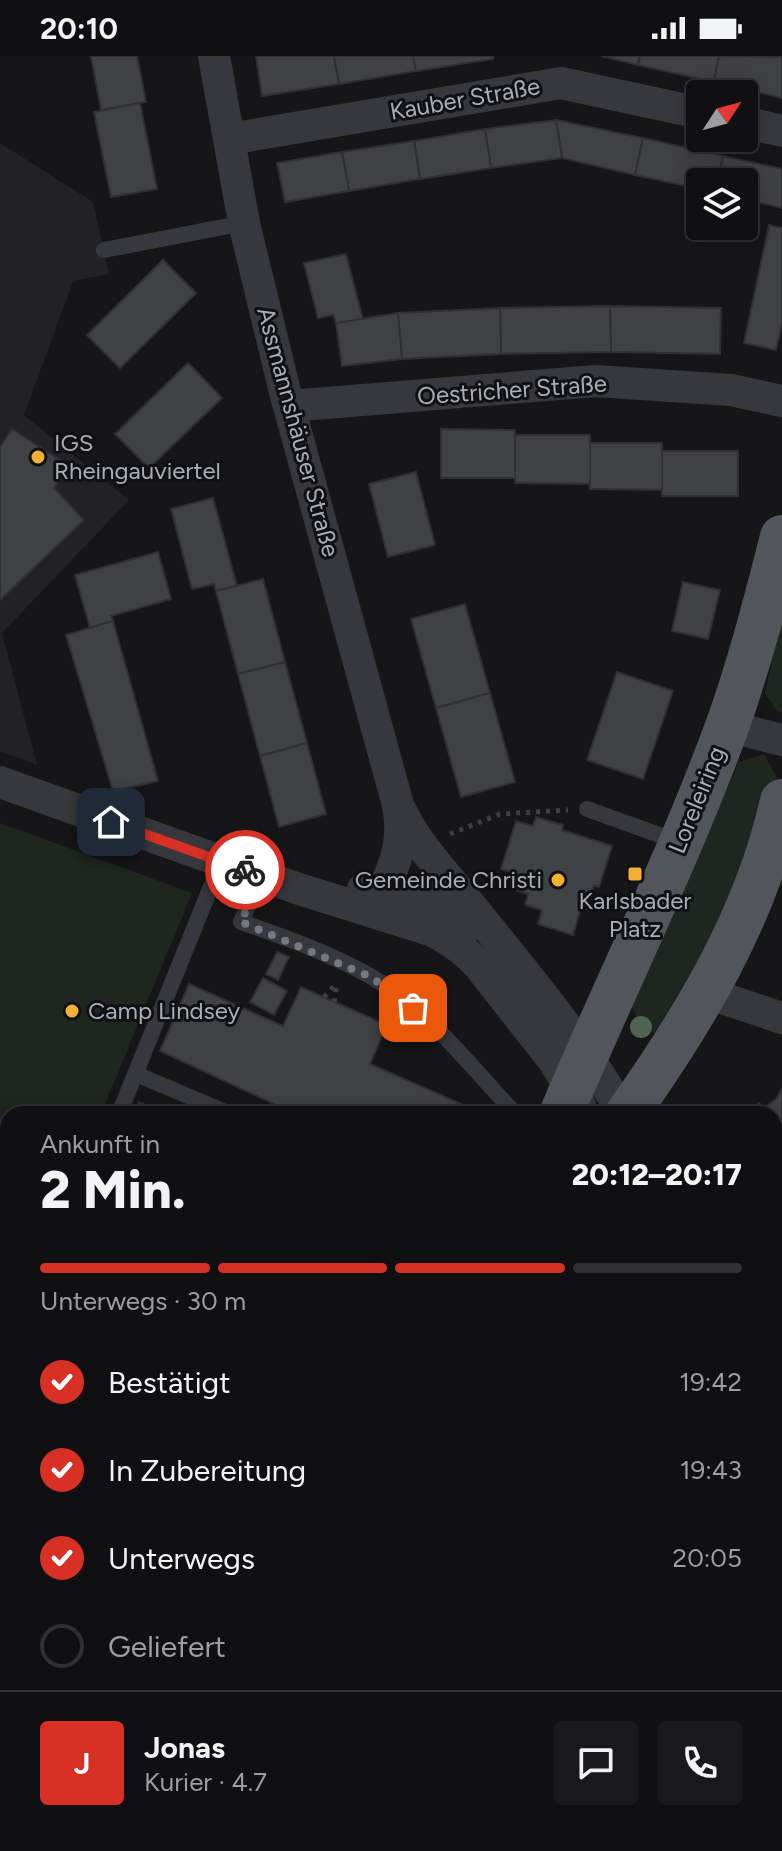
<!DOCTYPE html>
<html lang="de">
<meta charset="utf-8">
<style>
body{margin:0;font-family:Figtree,sans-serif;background:#19191b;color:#f1f3f6;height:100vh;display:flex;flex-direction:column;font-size:30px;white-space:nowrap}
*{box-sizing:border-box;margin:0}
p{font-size:26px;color:#9c9d9f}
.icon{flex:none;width:44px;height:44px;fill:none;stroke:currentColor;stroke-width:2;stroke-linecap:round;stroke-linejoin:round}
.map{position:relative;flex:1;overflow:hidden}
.details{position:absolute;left:0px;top:1050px;width:782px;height:746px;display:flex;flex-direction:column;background:#101012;border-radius:24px 24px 0 0;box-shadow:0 4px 20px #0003,0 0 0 2px #303032}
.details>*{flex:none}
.needle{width:52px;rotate:54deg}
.buttons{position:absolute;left:686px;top:24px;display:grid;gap:16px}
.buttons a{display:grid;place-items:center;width:72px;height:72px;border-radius:8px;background:#101012;box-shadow:0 4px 20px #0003,0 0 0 2px #303032;font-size:40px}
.pin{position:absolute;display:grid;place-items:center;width:68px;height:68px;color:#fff;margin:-34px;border-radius:16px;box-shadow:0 4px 12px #0006}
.courier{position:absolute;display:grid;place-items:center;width:80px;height:80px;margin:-40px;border:6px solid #d93025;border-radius:50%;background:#fff;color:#222;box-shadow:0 2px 10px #0007}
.overview em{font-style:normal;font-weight:800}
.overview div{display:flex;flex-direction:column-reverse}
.overview{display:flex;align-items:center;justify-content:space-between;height:136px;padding:0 40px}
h1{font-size:52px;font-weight:800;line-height:60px}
.bar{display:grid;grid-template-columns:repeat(4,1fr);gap:12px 8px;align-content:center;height:96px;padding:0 40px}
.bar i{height:10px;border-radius:6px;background:#303032}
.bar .active{background:#d93025}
.bar p{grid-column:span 4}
.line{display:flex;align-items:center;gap:20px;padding:0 40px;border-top:2px solid #303032}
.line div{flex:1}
.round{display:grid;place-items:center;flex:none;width:84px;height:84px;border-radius:8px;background:#19191b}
ol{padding:0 40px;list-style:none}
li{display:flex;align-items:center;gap:24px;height:88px}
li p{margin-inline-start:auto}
li .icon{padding:8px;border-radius:50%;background:#d93025;color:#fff;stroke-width:4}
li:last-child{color:#9c9d9f}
li i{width:44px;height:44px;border:4px solid #303032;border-radius:50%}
.status{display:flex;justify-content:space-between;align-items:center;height:56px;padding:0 40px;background:#101012;direction:ltr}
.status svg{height:22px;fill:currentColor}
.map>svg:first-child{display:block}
</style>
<div class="status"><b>20:10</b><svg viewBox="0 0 49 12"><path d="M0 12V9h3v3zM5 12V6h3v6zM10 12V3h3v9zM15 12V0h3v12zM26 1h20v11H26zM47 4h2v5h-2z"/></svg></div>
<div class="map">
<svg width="782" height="1795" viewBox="0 0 782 1795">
<rect width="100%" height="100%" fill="#161618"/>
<polygon fill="#222225" points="0,87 93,146 109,218 73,225 24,359 129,444 2,577 37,709 0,695"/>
<g fill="#1e261f">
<polygon points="782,560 782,655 778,657 765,637"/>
<polygon points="764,698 778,723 748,810 659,979 640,971 631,949 739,706"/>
<polygon points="0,767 192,837 101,1058 8,1058 8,1285 0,1305"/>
</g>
<g fill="#404145" stroke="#303034" stroke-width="2">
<polygon points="91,0 137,0 146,46 101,54"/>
<polygon points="256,0 334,0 339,28 262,40"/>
<polygon points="334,0 413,0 416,15 339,28"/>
<polygon points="413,0 493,0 493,3 416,15"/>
<polygon points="601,0 640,0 638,9"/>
<polygon points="640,0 719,0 714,26 638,9"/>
<polygon points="719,0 782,1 782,42 714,26"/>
<polygon points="140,47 157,133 111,141 94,56"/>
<polygon points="556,64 643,82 635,119 562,102"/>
<polygon points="556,64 562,102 491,112 485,73"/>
<polygon points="485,73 491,112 420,123 414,85"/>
<polygon points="643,82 723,100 717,126 700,126 700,133 635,119"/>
<polygon points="414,85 420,123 349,135 342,96"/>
<polygon points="342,96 349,135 285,146 277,107"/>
<polygon points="723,100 782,113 782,152 744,143 744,126 717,126"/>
<polygon points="769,169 782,172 782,268 776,294 744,287"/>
<polygon points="346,198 363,264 336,267 333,259 318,262 304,207"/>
<polygon points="163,204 196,237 120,312 87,279"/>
<polygon points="610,250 721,252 720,298 611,296"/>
<polygon points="610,250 611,296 501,298 500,252"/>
<polygon points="500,252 501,298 402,303 398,257"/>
<polygon points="398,257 402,303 342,310 336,267"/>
<polygon points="188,307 222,342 149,412 115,378"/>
<polygon points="12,373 69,410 54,432 84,464 0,544 0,391"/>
<polygon points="441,373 515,374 515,422 441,422"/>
<polygon points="515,379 590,379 590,428 515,427"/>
<polygon points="590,387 662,387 662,434 590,433"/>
<rect x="662" y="395" width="76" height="45"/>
<polygon points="416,416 435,489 388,501 369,428"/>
<polygon points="213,442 237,530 216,535 214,528 192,533 171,453"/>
<polygon points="158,496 171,543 111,560 113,565 90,572 75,519"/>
<polygon points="263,523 285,606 238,618 216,535"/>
<polygon points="683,526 720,534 708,583 672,575"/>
<polygon points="465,548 490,637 436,652 411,563"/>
<polygon points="113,565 158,725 113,735 66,579"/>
<polygon points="285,606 307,687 260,700 238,618"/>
<polygon points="617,616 673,635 643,723 587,704"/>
<polygon points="490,637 515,726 461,741 436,652"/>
<polygon points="307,687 326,758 279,771 260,700"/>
<polygon points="536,761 563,769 562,774 612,790 599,831 594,829 586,853 581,852 573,879 538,868 542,854 525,849 528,838 512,833 517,818 501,813 516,765 533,770"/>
<polygon points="277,896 289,901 278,924 266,918"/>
<polygon points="263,922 287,935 274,959 250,946"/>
<polygon points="189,928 283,970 301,931 387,969 370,1008 484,1058 297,1058 289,1055 160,995"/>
<polygon points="782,1033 782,1084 774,1091 774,1058 745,1058 759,1047 764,1052 776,1043"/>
<polygon points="139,1046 164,1058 133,1058"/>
<polygon points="779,1149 782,1159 782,1219 774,1221 774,1150"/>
<polygon points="782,1219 782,1300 781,1301 774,1279 774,1221"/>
<polygon points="782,1315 782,1354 774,1326 774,1317"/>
<polygon points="133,1788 155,1788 155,1795 132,1795"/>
<polygon points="666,1788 676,1788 678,1795 639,1795"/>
<polygon points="676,1788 761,1788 763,1795 678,1795"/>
</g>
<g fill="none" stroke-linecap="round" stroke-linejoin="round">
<g stroke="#3d3f44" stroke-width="5" stroke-dasharray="4 6" stroke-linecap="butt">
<polyline points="450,778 500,758 568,754"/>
<polyline points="324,941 337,927"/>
<polyline points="334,946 337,928"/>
<polyline points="0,1389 8,1393"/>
<polyline points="187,1795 190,1788"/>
</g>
<g stroke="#37383d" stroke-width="16">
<polyline points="104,194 244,167"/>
<polyline points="587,753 679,786"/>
<path d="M 261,820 L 241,866 C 284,881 332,898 372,921 C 426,953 468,1007 510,1052"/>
<polyline points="136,1018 230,1058"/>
<polyline points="119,1058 221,806"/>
<polyline points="0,1347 8,1328"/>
</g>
<g stroke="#37383d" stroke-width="32">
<path d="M 214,0 L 244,167 L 285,336 L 398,749 C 404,782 398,804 383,833"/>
<polyline points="744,66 782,75"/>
<polyline points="229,83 561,27 700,57"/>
<polyline points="289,350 596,325 731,334 782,345"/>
<polyline points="727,670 782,684"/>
<path d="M 0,726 L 296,832 L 433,875 C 451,885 467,895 480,911 L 554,1005 L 580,1049"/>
<path d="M 401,755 C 418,791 446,818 470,849 C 524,916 581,983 623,1058"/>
<path d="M 363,833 C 403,834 445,840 476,868"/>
<polyline points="707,937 782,962"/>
<polyline points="0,1522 8,1522"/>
<polyline points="774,1559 782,1588"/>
</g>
<g stroke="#53555c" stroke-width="44">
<path d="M 561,1058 C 616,928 680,800 728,668 C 750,606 766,544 782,481"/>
<path d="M 627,1058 C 695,962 756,861 782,745"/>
<polyline points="258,1795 261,1788"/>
</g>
</g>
<circle fill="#506452" cx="641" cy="971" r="11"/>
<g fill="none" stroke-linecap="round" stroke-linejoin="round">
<polyline stroke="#757880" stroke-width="8" stroke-dasharray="0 14.4" points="245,814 261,820 241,866 371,921 413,952"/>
<polyline stroke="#d93025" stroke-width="10" points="111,766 245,814"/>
</g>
<g fill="#f2b134" stroke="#111113" stroke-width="3">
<circle cx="38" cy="401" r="8"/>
<rect x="627" y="810" width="16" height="16" rx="4"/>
<circle cx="558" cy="824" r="8"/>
<circle cx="72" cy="955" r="8"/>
</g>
<g text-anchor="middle" stroke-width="6" stroke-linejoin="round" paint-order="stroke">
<g font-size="24" fill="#a8adb8" stroke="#111113">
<text transform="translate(465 43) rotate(-10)" y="8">Kauber Straße</text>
<text transform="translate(512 334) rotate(-4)" y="8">Oestricher Straße</text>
<text transform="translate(298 376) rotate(75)" y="8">Assmannshäuser Straße</text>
<text transform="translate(697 744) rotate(-68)" y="8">Loreleiring</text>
</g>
<g font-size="24" fill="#a8adb8" stroke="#111113" text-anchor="start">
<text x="54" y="395">IGS<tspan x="54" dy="28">Rheingauviertel</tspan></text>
<text x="542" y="832" text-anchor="end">Gemeinde Christi</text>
<text x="635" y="853" text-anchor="middle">Karlsbader<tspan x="635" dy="28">Platz</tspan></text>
<text x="88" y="963">Camp Lindsey</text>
</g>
</g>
</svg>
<div class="buttons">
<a><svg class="needle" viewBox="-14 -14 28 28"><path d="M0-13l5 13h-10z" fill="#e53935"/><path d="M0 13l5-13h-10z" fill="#9c9d9f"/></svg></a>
<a><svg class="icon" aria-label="layers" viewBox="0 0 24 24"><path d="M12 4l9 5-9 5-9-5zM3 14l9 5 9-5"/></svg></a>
</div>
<div class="pin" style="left:413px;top:952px;background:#ea580c"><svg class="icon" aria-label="bag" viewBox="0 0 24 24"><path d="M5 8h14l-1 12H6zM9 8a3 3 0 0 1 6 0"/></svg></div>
<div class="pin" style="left:111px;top:766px;background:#1f2937"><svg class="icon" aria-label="home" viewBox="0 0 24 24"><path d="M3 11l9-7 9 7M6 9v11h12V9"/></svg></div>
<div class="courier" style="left:245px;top:814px"><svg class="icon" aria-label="bike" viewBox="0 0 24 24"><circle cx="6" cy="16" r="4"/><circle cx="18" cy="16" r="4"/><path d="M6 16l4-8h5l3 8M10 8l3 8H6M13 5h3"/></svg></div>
<section class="details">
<div class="overview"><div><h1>2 Min.</h1><p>Ankunft in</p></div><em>20:12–20:17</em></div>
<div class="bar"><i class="active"></i><i class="active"></i><i class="active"></i><i></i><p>Unterwegs · 30 m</p></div>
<ol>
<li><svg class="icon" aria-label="check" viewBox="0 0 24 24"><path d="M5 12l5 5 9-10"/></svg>Bestätigt<p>19:42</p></li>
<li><svg class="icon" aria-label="check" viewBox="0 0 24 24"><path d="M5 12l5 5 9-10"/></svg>In Zubereitung<p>19:43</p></li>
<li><svg class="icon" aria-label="check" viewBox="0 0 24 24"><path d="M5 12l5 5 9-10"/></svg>Unterwegs<p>20:05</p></li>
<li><i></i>Geliefert</li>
</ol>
<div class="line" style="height:144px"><b class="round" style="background:#d93025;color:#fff">J</b><div><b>Jonas</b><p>Kurier · 4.7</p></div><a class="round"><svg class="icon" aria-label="chat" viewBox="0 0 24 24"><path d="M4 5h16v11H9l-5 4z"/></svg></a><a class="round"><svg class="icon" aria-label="phone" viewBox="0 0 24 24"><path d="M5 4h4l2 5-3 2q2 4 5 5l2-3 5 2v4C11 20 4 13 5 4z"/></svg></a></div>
</section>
</div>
